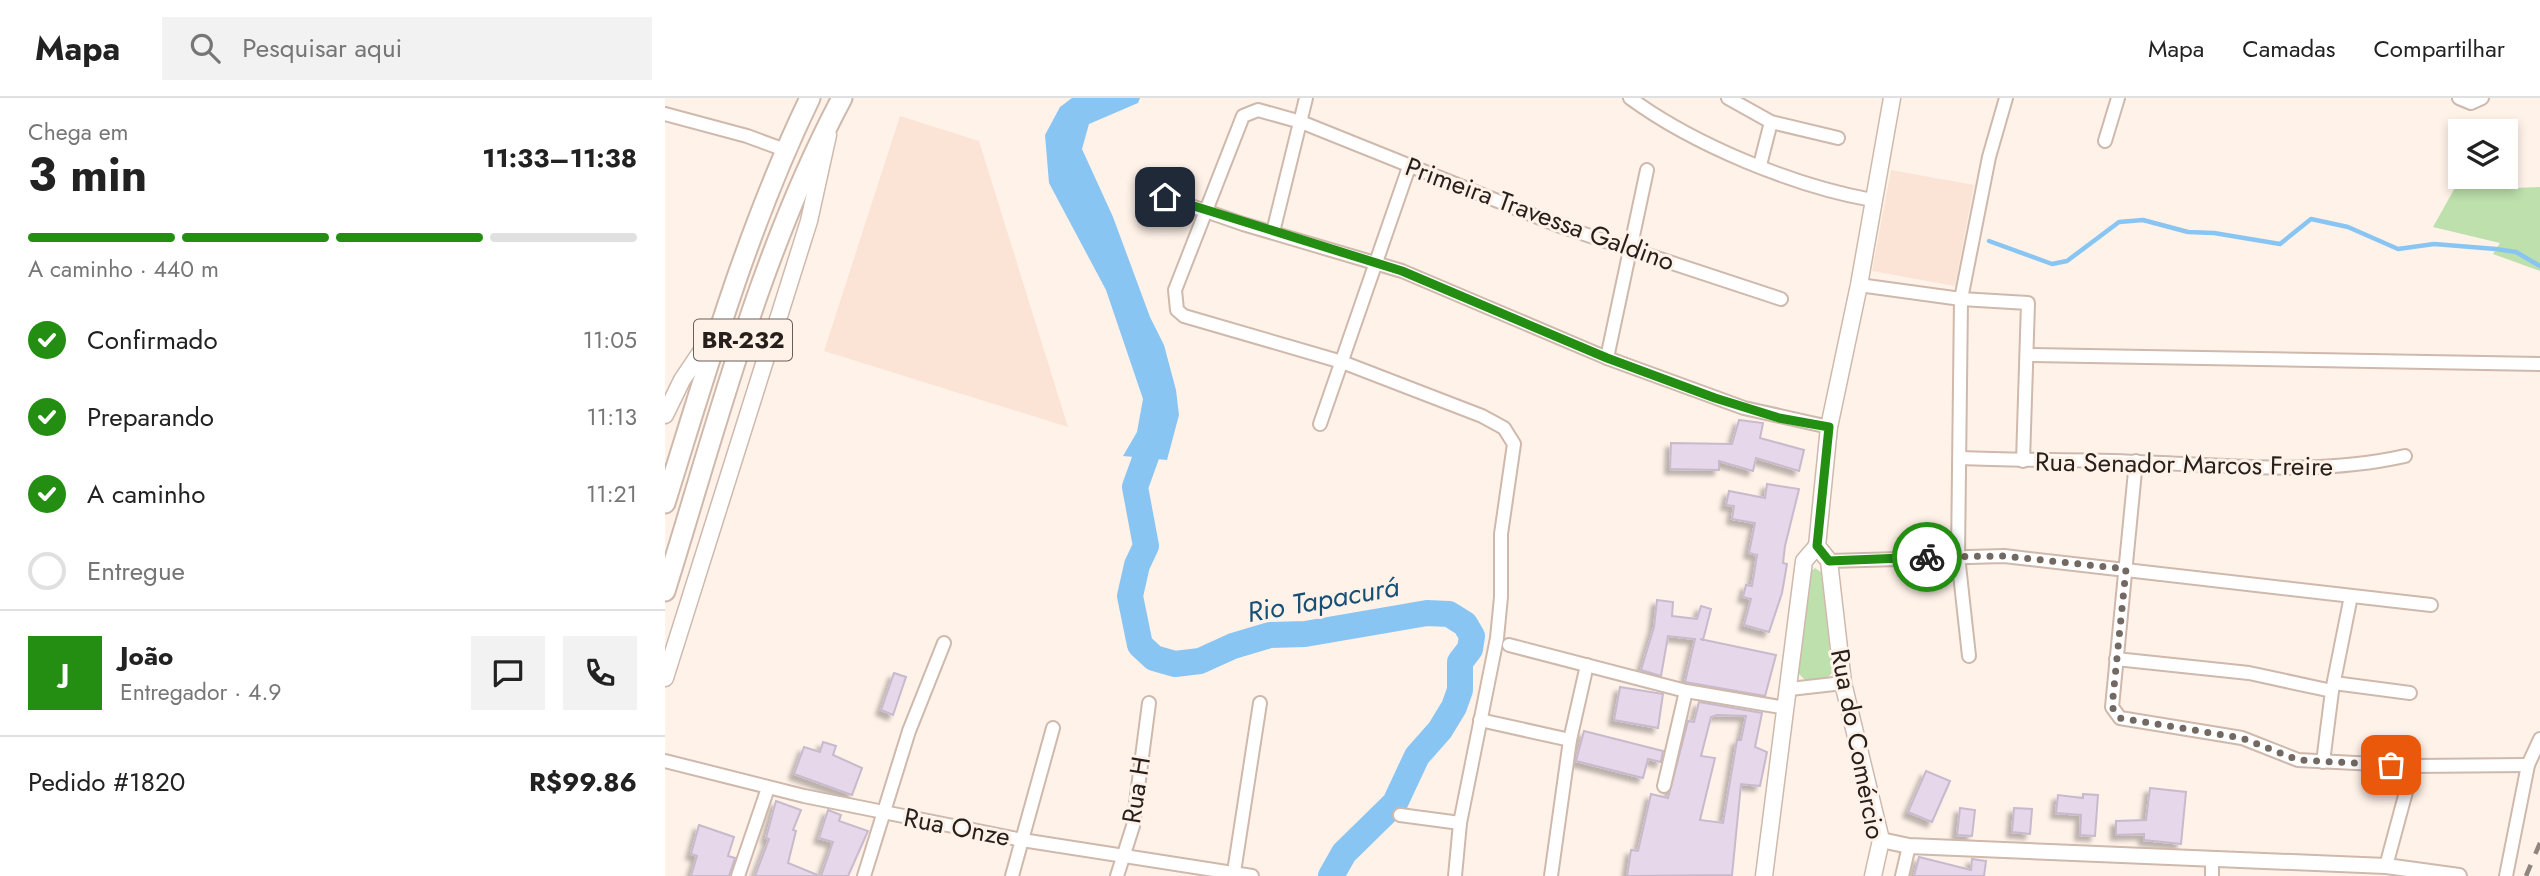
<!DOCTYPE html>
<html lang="pt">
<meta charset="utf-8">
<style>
body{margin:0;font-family:Jost,sans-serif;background:#f2f2f2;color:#222;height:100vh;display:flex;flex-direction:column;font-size:26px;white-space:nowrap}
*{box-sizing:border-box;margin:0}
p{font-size:23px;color:#767676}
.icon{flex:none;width:38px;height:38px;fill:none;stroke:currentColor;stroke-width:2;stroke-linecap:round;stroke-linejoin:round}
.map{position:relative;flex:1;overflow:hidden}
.sheet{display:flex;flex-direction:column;background:#fff;width:665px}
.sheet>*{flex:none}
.tools{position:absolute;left:1783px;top:21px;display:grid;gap:14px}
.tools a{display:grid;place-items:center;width:70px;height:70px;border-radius:0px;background:#fff;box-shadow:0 4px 10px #0003;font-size:35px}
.pin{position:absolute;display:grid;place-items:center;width:60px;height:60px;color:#fff;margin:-30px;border-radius:14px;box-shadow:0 4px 10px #0006}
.courier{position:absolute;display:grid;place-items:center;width:70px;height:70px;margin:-35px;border:5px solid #238e12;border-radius:50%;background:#fff;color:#222;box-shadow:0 2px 9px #0007}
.summary em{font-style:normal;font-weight:700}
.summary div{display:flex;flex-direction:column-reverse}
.summary{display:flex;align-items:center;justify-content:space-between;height:119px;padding:0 28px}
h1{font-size:46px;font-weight:700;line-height:52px}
.bar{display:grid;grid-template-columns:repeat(4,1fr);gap:10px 7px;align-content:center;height:84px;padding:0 28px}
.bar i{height:9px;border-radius:5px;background:#e0e0e0}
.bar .selected{background:#238e12}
.bar p{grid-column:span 4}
.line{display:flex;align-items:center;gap:18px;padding:0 28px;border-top:2px solid #e0e0e0}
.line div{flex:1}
.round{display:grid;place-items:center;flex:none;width:74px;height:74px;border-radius:0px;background:#f2f2f2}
ol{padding:0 28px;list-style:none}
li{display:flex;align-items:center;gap:21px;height:77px}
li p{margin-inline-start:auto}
li .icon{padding:7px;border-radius:50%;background:#238e12;color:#fff;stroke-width:4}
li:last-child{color:#767676}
li i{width:38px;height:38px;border:4px solid #e0e0e0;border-radius:50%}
header{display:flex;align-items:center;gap:42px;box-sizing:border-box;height:98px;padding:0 35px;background:#fff;border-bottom:2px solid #e0e0e0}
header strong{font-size:33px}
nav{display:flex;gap:38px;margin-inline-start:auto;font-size:24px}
.search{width:490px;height:63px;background:#f2f2f2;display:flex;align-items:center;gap:18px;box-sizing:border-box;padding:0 24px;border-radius:0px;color:#767676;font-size:26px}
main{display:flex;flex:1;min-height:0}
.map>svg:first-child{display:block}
</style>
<header>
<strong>Mapa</strong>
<div class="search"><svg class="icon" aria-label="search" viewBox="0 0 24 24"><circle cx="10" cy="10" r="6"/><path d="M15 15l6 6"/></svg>Pesquisar aqui</div>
<nav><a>Mapa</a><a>Camadas</a><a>Compartilhar</a></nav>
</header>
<main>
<section class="sheet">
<div class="summary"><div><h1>3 min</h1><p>Chega em</p></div><em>11:33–11:38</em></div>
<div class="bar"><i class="selected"></i><i class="selected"></i><i class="selected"></i><i></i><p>A caminho · 440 m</p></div>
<ol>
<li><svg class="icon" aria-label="check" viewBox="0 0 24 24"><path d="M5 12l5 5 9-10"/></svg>Confirmado<p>11:05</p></li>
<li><svg class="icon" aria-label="check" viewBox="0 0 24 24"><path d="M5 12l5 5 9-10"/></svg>Preparando<p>11:13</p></li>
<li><svg class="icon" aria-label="check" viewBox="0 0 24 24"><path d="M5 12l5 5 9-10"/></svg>A caminho<p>11:21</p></li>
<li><i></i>Entregue</li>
</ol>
<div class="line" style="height:126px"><b class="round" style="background:#238e12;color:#fff">J</b><div><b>João</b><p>Entregador · 4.9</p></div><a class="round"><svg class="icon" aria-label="chat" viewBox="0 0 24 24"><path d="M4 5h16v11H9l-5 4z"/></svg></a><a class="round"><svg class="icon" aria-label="phone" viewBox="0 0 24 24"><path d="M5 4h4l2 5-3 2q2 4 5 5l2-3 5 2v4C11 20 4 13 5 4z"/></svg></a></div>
<div class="line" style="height:91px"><div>Pedido #1820</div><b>R$99.86</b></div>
</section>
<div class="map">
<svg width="1875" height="778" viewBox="0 0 1875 778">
<defs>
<filter id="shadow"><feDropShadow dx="-5" dy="5" stdDeviation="2" flood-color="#0004"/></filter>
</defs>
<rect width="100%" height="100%" fill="#fff2e9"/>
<g fill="#fbe4d6">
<polygon points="235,18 314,43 403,329 159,253"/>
<polygon points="1226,72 1309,87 1290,188 1207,173"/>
</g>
<g fill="#bde0ac">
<polygon points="1796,79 1822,91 1875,89 1875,173 1828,156 1835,145 1768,129"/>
<polygon points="1150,470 1157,475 1167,575 1162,580 1140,582 1132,574 1143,476"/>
</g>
<polygon fill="#89c5f3" points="407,0 475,0 473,5 424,26 417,51 448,119 485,219 499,247 511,292 514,317 502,362 458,358 472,334 478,301 441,192 384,85 380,37 395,9"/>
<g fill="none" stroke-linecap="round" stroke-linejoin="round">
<polyline stroke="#89c5f3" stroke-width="4.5" points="1324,143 1387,166 1402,163 1454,124 1478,122 1523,134 1549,135 1615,146 1646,121 1683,129 1733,151 1769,146 1831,151 1851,154 1875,168"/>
<polyline stroke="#89c5f3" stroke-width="26" points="492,328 470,389 481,448 472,467 465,498 475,547 489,560 510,566 535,563 568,548 605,537 640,536 762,515 784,516 800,526 807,538 805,551 795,564 795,592 789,609 775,632 752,658 730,705 679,755 666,778"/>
</g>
<g fill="#e6d7ea" stroke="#c8bacc" stroke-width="2" fill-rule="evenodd" filter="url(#shadow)">
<polygon points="1074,322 1098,325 1095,340 1139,352 1134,373 1091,360 1088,373 1054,363 1054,372 1005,371 1006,345 1067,346"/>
<polygon points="1102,386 1134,391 1120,448 1118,465 1122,466 1117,495 1104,534 1079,527 1086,501 1078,499 1081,487 1087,488 1092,457 1084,455 1090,425 1067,421 1069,408 1061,407 1064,393 1100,400"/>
<polygon points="992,502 1008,504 1007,518 1032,521 1036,508 1046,511 1038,542 1035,541 1111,557 1100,598 1020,584 1030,541 1003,538 996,578 976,572 989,529"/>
<polygon points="229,575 241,579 228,617 216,612"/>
<polygon points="955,589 998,596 993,630 949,622"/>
<path d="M 1034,604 L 1097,615 L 1090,649 L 1102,654 L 1095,688 L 1076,686 L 1067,777 L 962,778 L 966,752 L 973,753 L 986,696 L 1003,700 L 1023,623 L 1029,624 ZM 1052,617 L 1081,618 L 1076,642 L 1072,642 L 1058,725 L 1035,722 L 1050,660 L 1036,658 L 1046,619 Z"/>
<polygon points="919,633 998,653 996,664 983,661 978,680 911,663"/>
<polygon points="158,644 171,648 168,657 197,670 187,697 129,676 139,649 155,654"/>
<polygon points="1261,673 1285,683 1267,724 1243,714"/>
<polygon points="1485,690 1521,694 1516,746 1479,742 1479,736 1451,737 1451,723 1481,722"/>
<polygon points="1418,696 1433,697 1430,738 1415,737 1416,717 1391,715 1393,697 1418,700"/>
<polygon points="111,703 136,712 128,732 131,733 123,765 155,778 90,778 104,741 101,740"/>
<polygon points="1295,710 1310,712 1307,738 1292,737"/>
<polygon points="1349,710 1367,711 1365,736 1347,734"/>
<polygon points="163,712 176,717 174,723 203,733 183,778 156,778 168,744 154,740"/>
<polygon points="34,727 69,739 63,758 70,760 64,778 26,778 32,758 26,756"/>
<polygon points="1254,759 1306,772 1307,761 1321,763 1319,778 1249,778"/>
</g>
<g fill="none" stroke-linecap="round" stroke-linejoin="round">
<defs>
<g id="minor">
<path d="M 965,0 C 1029,47 1129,88 1207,102"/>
<polyline points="1063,0 1106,24 1173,40"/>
<polyline points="1794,0 1806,5 1817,0"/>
<polyline points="0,16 82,38 120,52"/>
<polyline points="1440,43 1453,0"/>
<polyline points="1095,67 1106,24"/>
<polyline points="480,92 578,126 737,173 942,260 1079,310 1164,329"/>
<polyline points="608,134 641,0"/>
<polyline points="1194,187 1296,201 1363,205 1358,363"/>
<polyline points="1364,257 1875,266"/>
<polyline points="942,260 982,72"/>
<polyline points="655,326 744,69"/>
<path d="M 1296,360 C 1355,363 1414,361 1473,364 C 1563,367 1651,378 1740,358"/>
<polyline points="1471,363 1447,609 1455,620 1577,640 1633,662 1748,668 1863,667"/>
<polyline points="1164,463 1339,458 1766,507"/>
<polyline points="844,547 1021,593 1121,610"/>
<polyline points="1304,558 1293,458 1296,201 1324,59 1341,0"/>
<polyline points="1451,561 1584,575 1667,593"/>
<polyline points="1669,585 1745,595"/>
<polyline points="1125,591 1178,585"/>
<polyline points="815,622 905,642"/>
<polyline points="0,663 139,698 357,742 587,778"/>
<polyline points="1658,664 1667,593 1686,498"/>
<polyline points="999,688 1021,593"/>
<polyline points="735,717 795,725"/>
<polyline points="1721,768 1748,668"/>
<polyline points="569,774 595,605"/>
<polyline points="73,778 103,690"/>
<polyline points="199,778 244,633 279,545"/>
<polyline points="347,778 388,630"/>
<polyline points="452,778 468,728 484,605"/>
<polyline points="790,778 795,725 832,540 836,499 836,436 849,346 839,330 817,318 677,264 519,218 512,212 510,192 578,18 593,12 636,24 895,128 1116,201"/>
<polyline points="886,778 905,642 922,567"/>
<polyline points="1237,778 1244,748"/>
<polyline points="1547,778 1547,760"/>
<polyline points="1841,778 1863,667 1875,641"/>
</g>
<polyline id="tertiary" points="1216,742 1244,748 1721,768 1794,778"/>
<g id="secondary">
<polyline points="0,317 17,282 50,233"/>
<polyline points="0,580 144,123 163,37"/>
<polyline points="1099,778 1139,463 1152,448"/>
<polyline points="1208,778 1216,742 1178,585 1164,463 1152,448 1164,329 1194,187 1227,0"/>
</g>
<g id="trunk">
<path d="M 0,405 C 43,268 82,130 145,0"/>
<path d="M 0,493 C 52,327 95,154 177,0"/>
</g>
</defs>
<use href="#minor" stroke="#ceb9ac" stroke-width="16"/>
<use href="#tertiary" stroke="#ceb9ac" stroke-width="18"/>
<use href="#secondary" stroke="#ceb9ac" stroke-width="19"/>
<use href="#trunk" stroke="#ceb9ac" stroke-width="23"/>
<use href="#minor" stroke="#fff" stroke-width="12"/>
<use href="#tertiary" stroke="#fff" stroke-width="14"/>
<use href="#secondary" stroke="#fff" stroke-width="16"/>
<use href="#trunk" stroke="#fff" stroke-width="19"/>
<polyline stroke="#90857f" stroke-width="4.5" stroke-dasharray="12 12" stroke-linecap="butt" points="1861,778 1875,745"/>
</g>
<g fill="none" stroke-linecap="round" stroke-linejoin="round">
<polyline stroke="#736963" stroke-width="7" stroke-dasharray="0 12.6" points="1262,459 1339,458 1461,471 1447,609 1455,620 1577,640 1633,662 1726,667"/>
<polyline stroke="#238e12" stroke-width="9" points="500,99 737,173 942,260 1050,300 1114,320 1164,329 1152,448 1164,463 1262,459"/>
</g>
<g text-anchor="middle" stroke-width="6" stroke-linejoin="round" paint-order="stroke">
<rect fill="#fff2e9" stroke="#685e59" stroke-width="2" x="29" y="221.5" width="98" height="41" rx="5"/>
<g font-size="24" font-weight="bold" fill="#271f1b">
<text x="78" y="250">BR-232</text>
</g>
<g font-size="26" fill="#271f1b" stroke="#fff2e9">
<text transform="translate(875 116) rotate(20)" y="9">Primeira Travessa Galdino</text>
<text transform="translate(1519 366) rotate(1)" y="9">Rua Senador Marcos Freire</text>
<text transform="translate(1193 646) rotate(79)" y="9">Rua do Comércio</text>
<text transform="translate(471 692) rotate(-81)" y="9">Rua H</text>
<text transform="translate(292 729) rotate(11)" y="9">Rua Onze</text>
</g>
<g font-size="28" font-style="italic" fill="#175076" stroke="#fff2e9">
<text transform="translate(658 501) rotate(-10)" y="10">Rio Tapacurá</text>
</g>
</g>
</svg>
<div class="tools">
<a><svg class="icon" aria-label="layers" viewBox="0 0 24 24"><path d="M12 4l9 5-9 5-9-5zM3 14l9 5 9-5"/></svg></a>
</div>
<div class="pin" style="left:1726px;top:667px;background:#ea580c"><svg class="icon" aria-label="bag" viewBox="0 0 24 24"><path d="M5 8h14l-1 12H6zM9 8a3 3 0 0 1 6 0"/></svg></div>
<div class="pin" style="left:500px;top:99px;background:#1f2937"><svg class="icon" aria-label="home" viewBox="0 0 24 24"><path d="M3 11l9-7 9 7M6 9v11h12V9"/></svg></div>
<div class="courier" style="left:1262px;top:459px"><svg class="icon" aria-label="bike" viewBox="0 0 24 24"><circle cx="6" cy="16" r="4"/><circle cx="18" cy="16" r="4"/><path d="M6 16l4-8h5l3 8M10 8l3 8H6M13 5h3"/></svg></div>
</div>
</main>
